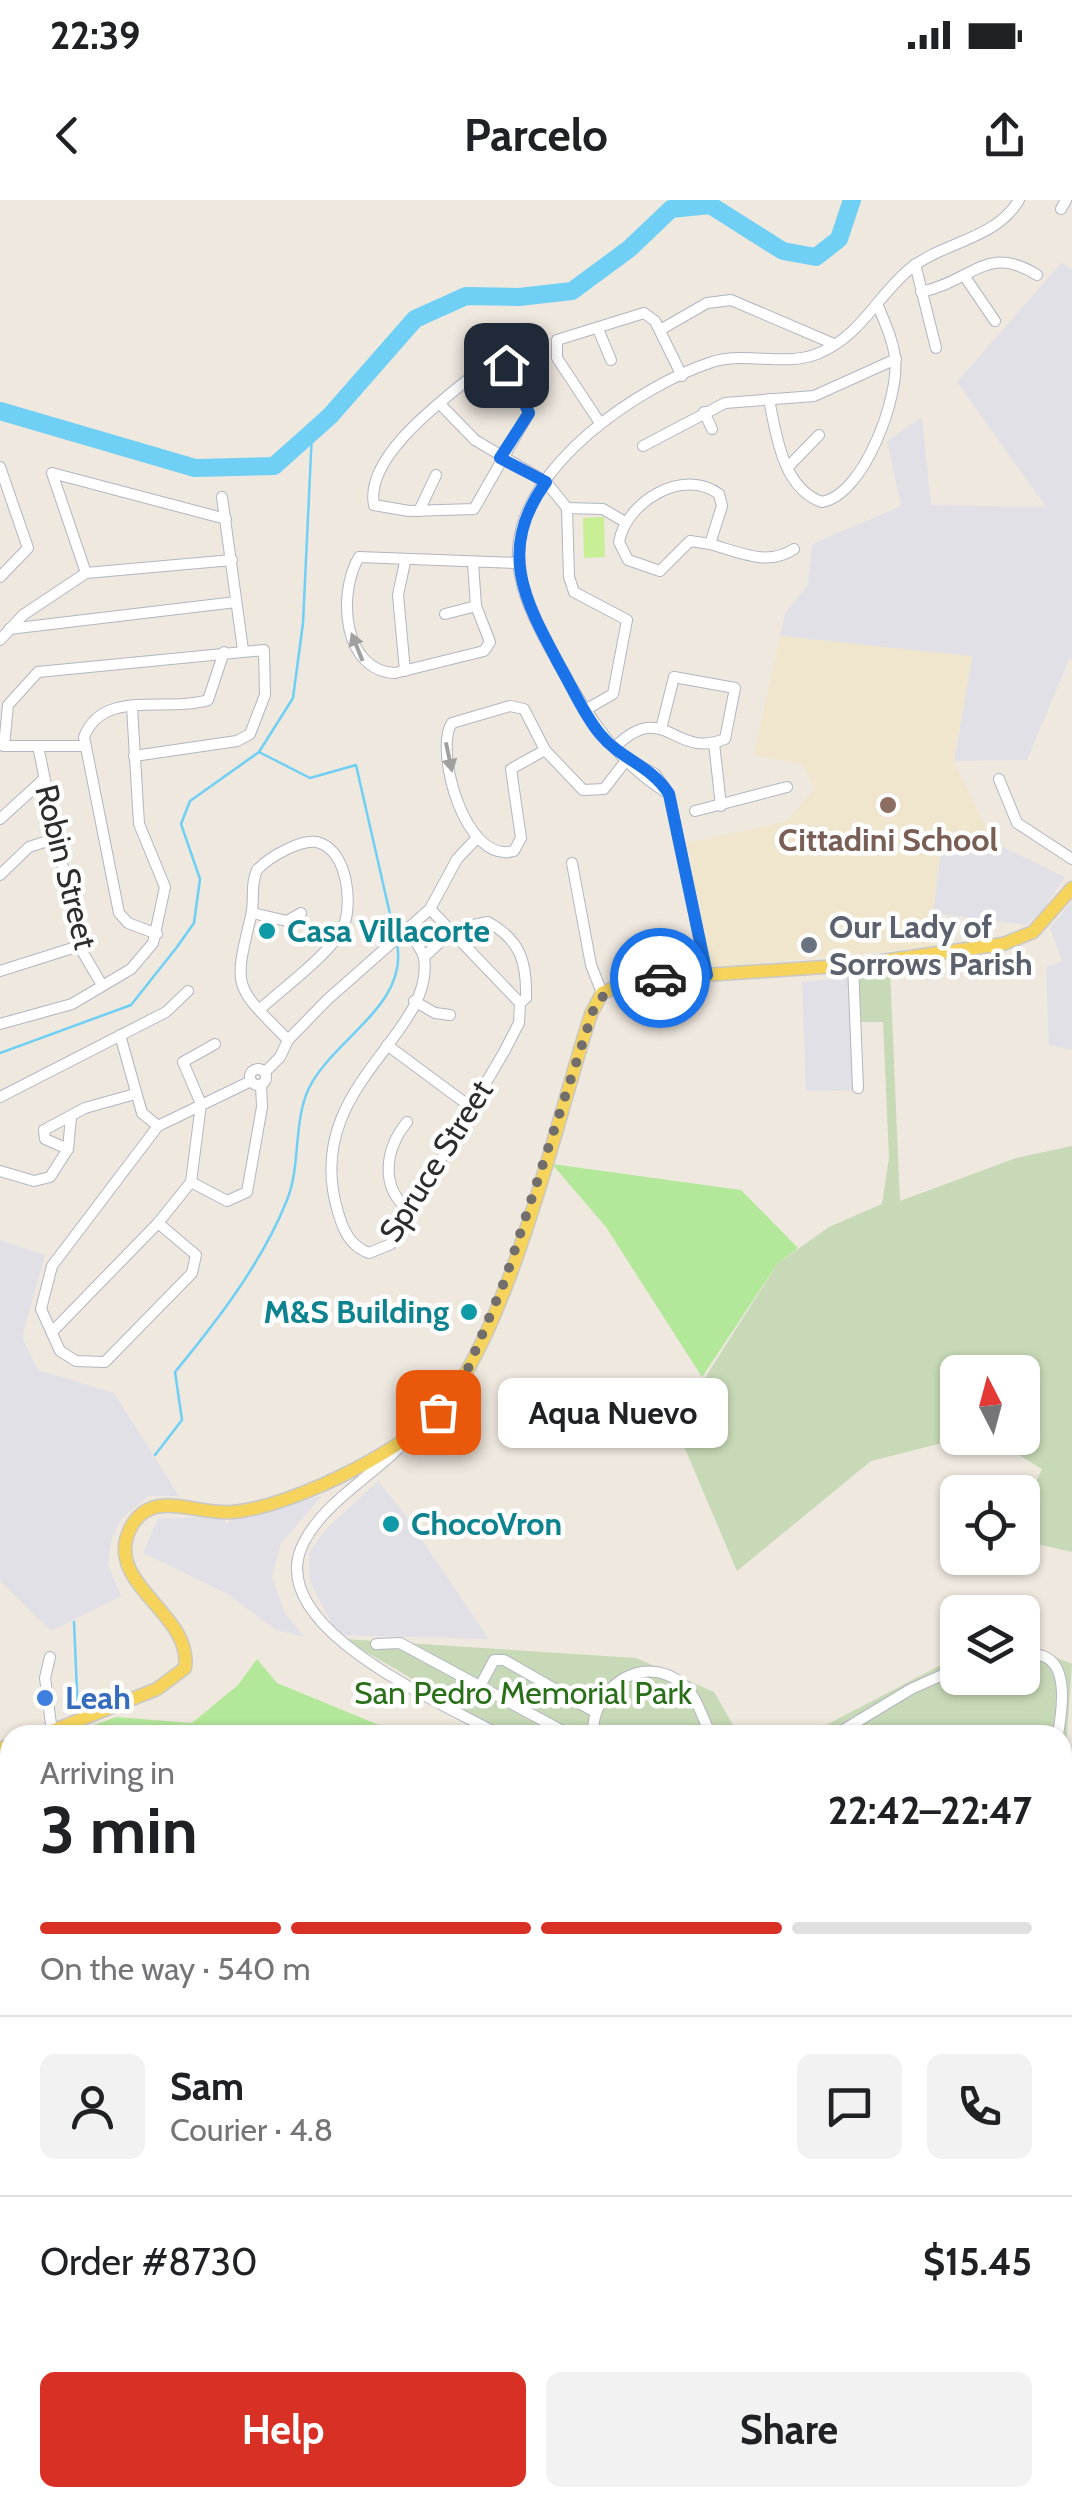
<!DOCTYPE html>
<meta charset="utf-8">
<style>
body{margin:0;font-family:Cabin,sans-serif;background:#f2f2f2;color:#202124;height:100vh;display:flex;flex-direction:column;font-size:38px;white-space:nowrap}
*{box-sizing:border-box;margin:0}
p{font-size:32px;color:#757577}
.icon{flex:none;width:55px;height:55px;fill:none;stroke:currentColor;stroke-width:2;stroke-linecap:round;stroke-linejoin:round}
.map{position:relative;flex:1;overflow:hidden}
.panel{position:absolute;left:0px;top:1525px;width:1072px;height:782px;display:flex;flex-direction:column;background:#fff;border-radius:30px 30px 0 0;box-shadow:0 2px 8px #0004}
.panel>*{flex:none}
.needle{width:65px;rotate:354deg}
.tools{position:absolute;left:940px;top:1155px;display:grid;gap:20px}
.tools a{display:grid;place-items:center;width:100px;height:100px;border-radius:15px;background:#fff;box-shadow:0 2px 8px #0004;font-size:50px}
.pin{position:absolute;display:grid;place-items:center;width:85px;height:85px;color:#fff;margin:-42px;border-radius:20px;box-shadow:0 5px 15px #0006}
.courier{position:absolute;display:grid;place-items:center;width:100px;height:100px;margin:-50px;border:8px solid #1a73e8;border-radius:50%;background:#fff;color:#222;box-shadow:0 2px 12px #0007}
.bubble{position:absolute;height:70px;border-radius:15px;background:#fff;box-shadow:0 2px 8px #0004;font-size:32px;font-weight:800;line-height:70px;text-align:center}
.headline em{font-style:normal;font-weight:800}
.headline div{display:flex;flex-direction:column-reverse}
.headline{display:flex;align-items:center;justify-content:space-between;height:170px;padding:0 40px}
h1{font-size:65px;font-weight:800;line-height:75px}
.bar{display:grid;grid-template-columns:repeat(4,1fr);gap:15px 10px;align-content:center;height:120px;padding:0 40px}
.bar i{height:12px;border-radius:8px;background:#e0e0e0}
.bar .active{background:#d93025}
.bar p{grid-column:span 4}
.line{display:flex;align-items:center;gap:25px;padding:0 40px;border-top:2px solid #e0e0e0}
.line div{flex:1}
.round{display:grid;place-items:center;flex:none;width:105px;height:105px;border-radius:15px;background:#f2f2f2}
.action{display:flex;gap:20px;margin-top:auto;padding:20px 40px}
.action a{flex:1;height:115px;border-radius:15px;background:#d93025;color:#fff;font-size:40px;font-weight:800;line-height:115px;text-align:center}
.action a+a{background:#f2f2f2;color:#202124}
.status{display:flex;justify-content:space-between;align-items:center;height:70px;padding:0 50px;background:#fff;direction:ltr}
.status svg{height:28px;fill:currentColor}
header{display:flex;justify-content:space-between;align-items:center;height:130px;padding:0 40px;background:#fff;font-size:45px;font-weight:800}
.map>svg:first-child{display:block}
</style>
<div class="status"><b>22:39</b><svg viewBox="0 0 49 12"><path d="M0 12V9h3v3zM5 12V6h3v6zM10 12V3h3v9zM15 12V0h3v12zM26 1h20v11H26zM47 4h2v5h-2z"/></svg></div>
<header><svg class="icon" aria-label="back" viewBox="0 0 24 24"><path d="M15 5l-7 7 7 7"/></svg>Parcelo<svg class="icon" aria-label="share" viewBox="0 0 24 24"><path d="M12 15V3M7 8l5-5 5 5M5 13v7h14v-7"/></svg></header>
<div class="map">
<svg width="1072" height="2307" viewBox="0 0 1072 2307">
<rect width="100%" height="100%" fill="#efe8df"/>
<g fill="#e2e0e7">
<polygon points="1062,62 1072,70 1072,462 1070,457 1027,560 954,561 972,457 780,436 785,413 808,385 812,344 901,306 887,241 922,217 931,305 1046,307 957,182"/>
<polygon points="993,642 1065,677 1043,710 1026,725 933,713 941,647 971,650"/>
<polygon points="1072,701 1072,850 1049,845 1046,767 1062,761 1050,728"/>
<polygon points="848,778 853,890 806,891 802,782"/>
<polygon points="0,1040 45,1055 22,1137 38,1170 114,1193 179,1296 148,1296 122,1318 111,1340 108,1364 121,1396 51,1431 0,1381"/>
<polygon points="378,1281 398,1305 489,1439 338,1435 310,1382 309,1353 324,1331"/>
<polygon points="322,1296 280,1345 272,1377 285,1413 304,1437 276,1430 226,1393 143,1353 158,1318 222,1317 227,1324 232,1318"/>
</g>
<g fill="#f0e6ce">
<polygon points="780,436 972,456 954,561 993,642 971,650 941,647 933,712 937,714 940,746 710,768 687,643 785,622 815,589 802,564 754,555"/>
<polygon points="1068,1931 1072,1931 1072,2140 1063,2155 1062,1947"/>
</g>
<g fill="#b3e79a">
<polygon points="552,964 741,990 798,1048 778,1063 702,1177 606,1027"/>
<polygon points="257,1459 277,1483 403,1535 66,1535 116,1517 192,1523 238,1485"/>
<polygon points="10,1753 10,2298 132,2298 120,2307 0,2307 0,1755 7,1759"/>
</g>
<g fill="#c7d9b6">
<polygon points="890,770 900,1001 1016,958 1072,946 1072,1352 1029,1342 1026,1302 1042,1269 991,1238 1022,1238 1022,1172 958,1172 958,1239 871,1261 737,1371 675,1225 778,1063 829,1027 882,1004 889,958 883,822 860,822 858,778"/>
<polygon points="344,1439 636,1458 714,1492 739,1535 508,1535"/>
<polygon points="1033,1448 1072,1464 1063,1592 1062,1535 807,1535 939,1466 957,1462 958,1478 1022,1478 1023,1450"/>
</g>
<polygon fill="#c8ee96" points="604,317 605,357 584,358 583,318"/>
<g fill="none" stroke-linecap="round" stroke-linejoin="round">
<g stroke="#6fcff4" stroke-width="2.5">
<polyline points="259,552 310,578 356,565 395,736"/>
<polyline points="0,853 131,805 177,747 194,723 200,679 181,624 190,601 259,552 293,498 303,423 312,232"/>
<path d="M 155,1255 L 182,1220 L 175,1172 C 217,1121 262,1063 287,1000 C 301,966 293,921 309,888 C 333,839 409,805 397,744"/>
<polyline points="74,1422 78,1515"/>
</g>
<polyline stroke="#6fcff4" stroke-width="18" points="0,211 195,268 274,266 330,216 415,119 466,96 519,97 572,91 629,49 671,9 710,5 783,51 816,57 839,39 852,0"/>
<defs>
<g id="minor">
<polyline points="1061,9 1066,0"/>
<polyline points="915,64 936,148"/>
<polyline points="965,77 995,121"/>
<path d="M 921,92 C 973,81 987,43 1037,75"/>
<polyline points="598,129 611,160"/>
<polyline points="660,130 707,103 731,100 834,144"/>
<path d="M 499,160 L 506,165 L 529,213 L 474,309 L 409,311 L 374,305 C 364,254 451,194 486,165 Z"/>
<path d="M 769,199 C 776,235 783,289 822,302 C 864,295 900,196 895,158 C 893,140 885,123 878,106"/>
<polyline points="440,204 475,240 546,282 567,308 569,377 574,392 627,420 613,494 585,510"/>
<polyline points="704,212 712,229"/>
<polyline points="600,223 557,158 557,140 644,113 655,121 682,176"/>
<polyline points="643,246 725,203 814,196 896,159"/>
<polyline points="0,267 28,348 0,377"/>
<polyline points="788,267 819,235"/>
<polyline points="222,297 243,450"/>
<polyline points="567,308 603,309 625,322"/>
<polyline points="419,311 436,275"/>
<path d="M 710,344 L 690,341 L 660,371 L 628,360 L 619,342 C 626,302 683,267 719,294 L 722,306 L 710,344 C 739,352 767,367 794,349"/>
<polyline points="405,362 398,395 405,471"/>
<path d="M 473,363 L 476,406 L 490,442 L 484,451 L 395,473 C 343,471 337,394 359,357 L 518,363"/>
<polyline points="86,373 52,273 226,319"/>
<polyline points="445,414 476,406"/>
<polyline points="9,429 236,402"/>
<polyline points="0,440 23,415 86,373 232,360"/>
<polyline points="714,543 721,606"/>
<polyline points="4,546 8,505 38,472 264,450 265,495 250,534 237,541 134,556"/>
<polyline points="4,546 83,546"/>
<polyline points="38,546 79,746 102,785"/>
<path d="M 615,547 C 665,498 673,560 725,539 L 735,488 L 674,477 L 662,525"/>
<path d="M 545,550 L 511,569 L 521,638 L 514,651 C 464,665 434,548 452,523 L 510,506 L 524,509 L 545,550 L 583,590 L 604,589 L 628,558"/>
<polyline points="631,561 655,574 669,594 707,775"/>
<polyline points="999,579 1017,623 1072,659"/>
<path d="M 669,594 C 610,559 579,501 547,443 C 532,415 516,382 518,349 C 523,265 639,186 712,162 C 746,151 783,167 817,154 C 862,136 877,95 911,68 C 945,41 995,40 1019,0"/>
<polyline points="695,611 787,587"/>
<polyline points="0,619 44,579"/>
<polyline points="572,663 591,765 602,793"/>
<polyline points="0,675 29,647 57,638"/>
<polyline points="430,709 520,803"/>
<polyline points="252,713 287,721 301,713"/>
<path d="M 409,731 C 413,739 422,749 424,758 C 436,836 300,887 338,1012 C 343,1030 350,1046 369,1053 L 391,1044 L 504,852 L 519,823 L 520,803 L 526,798 C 527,761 520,740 488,722 L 454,729 L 424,757"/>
<path d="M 157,734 L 128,723 L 119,713 L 84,537 C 103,488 166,513 208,500 L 224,452"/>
<polyline points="853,765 858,888"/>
<polyline points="0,771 79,746"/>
<polyline points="414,801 435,813 450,815"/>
<path d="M 259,810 C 282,789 330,754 343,728 C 353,705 348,653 320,643 C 303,637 269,657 257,670 C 250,685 255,700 251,716 C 233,790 234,785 288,840"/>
<polyline points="0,824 72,804 131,769 153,743 165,687 139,624 132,507"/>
<polyline points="120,835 142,913 158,926"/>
<polyline points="387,845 472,908"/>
<circle cx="258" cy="877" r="8"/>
<polyline points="265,872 280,857 288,840 328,799 430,709 457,659 476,639"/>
<polyline points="0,897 166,812 188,791"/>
<path d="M 407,922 C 385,949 379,988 410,1011"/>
<polyline points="68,949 45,939 44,930 85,908 135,894"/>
<polyline points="0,971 34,981 50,977 68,949 71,917"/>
<polyline points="191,982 227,1001 247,992 262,907 261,885"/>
<polyline points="158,1023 196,1055 192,1073 105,1162 76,1161 60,1151 41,1109 52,1066 158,926 251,881"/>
<polyline points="52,1132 158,1023 191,982 201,904 183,862 215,844"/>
<path d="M 402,1245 C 372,1276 324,1303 304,1342 C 259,1427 443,1503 500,1535"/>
<polyline points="376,1444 400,1443 570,1535"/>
<path d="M 1022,1455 C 1072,1447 1063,1502 1058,1535"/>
<polyline points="50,1457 45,1478 52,1532"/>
<polyline points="479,1488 494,1460 504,1460 595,1512"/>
<path d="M 593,1535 C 591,1491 638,1453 679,1481 C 696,1492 702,1518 711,1535"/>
<polyline points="835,1535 911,1489 958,1468"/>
<polyline points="1062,2215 1072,2228"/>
<polyline points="1062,2231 1072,2245"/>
<polyline points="500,2298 505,2307"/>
<polyline points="572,2298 578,2307"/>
<polyline points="651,2298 655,2307"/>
<polyline points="727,2298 728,2307"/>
<polyline points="802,2298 804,2307"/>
<polyline points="1018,2298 1023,2307"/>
<polyline points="257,2307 263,2298"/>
<polyline points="320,2307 326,2298"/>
<polyline points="378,2307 389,2298"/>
<polyline points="474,2307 488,2298"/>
<polyline points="947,2307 949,2298"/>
</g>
<g id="major">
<path d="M 42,1535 L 157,1489 L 185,1468 C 193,1413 103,1384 130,1329 C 151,1286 197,1316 233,1312 C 289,1307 395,1255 435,1215 C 507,1142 557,918 591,814 L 602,793 L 632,780 L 853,765 L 1003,744 L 1033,732 L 1072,688"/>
<polyline points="0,1549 10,1545"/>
</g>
</defs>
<use href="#minor" stroke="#b3b5c1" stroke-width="12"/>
<use href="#major" stroke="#c8c8c8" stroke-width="15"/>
<use href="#minor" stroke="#fff" stroke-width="10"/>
<use href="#major" stroke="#f6d45c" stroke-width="12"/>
</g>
<defs><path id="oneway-solid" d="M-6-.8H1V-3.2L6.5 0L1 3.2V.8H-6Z" transform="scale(2.5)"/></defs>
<g fill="#a0a0a0">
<use href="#oneway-solid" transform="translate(357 447) rotate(-112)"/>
<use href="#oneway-solid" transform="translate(449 557) rotate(78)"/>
</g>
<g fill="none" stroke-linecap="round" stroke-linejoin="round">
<polyline stroke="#716e6b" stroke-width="10" stroke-dasharray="0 18" points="438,1212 464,1178 505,1080 596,802 620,783 660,778"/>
<path stroke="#1a73e8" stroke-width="12" d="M 506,165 L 529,213 L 500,258 L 546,282 C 496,351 525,401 561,468 C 573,489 584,515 600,534 C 621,560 651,565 669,594 L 707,775 L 660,778"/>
</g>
<circle fill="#8d6e63" stroke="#fff" stroke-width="4" cx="888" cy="605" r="10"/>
<g fill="#0f9aa8" stroke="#fff" stroke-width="4">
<circle cx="267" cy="731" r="10"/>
<circle cx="469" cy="1112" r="10"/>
<circle cx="391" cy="1324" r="10"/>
</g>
<circle fill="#6b7280" stroke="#fff" stroke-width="4" cx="809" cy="745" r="10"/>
<circle fill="#3f7fe0" stroke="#fff" stroke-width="4" cx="45" cy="1498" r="10"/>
<g text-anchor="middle" stroke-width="9" stroke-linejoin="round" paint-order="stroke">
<g font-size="32" font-weight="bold" fill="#785e54" stroke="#fff">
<text x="888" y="651">Cittadini School</text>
</g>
<g font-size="32" fill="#2d2d2d" stroke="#fff">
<text transform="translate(66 667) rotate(76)" y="11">Robin Street</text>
<text transform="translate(436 961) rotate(-58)" y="11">Spruce Street</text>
</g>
<g font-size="32" font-weight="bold" fill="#5b616d" stroke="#fff" text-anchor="start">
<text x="829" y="738">Our Lady of<tspan x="829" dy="37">Sorrows Parish</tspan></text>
</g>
<g font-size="32" font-weight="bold" fill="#0d838f" stroke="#fff" text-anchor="start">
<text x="287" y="742">Casa Villacorte</text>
<text x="449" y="1123" text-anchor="end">M&amp;S Building</text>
<text x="411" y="1335">ChocoVron</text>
</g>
<g font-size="32" fill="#296f18" stroke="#fff">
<text x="523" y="1504">San Pedro Memorial Park</text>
</g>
<g font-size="32" font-weight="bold" fill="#366cbe" stroke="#fff" text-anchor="start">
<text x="65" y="1509">Leah</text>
</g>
</g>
</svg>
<div class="tools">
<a><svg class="needle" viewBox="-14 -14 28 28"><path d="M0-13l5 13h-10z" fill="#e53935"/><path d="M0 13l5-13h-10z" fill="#757577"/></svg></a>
<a><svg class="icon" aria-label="locate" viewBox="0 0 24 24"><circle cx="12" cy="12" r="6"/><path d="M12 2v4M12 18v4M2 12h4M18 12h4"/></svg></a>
<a><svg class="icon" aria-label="layers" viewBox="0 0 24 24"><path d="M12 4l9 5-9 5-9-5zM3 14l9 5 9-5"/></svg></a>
</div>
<div class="pin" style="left:438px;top:1212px;background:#ea580c"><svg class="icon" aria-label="bag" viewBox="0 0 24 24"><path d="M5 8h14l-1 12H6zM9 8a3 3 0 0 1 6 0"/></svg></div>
<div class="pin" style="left:506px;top:165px;background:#1f2937"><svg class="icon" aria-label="home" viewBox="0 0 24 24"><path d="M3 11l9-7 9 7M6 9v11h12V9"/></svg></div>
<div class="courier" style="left:660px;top:778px"><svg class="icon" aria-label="car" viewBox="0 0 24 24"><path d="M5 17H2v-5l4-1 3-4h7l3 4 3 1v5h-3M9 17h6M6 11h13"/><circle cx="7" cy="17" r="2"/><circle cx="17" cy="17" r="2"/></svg></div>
<div class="bubble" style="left:498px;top:1178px;width:230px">Aqua Nuevo</div>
<section class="panel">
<div class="headline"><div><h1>3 min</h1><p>Arriving in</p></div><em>22:42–22:47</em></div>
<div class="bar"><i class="active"></i><i class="active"></i><i class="active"></i><i></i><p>On the way · 540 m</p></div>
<div class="line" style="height:180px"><a class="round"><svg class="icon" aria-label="person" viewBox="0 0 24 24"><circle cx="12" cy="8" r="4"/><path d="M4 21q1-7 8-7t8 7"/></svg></a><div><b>Sam</b><p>Courier · 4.8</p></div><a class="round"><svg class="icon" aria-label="chat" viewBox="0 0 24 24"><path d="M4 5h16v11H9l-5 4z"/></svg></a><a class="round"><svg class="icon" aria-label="phone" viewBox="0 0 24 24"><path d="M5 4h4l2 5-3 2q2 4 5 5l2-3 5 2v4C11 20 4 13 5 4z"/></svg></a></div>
<div class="line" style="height:130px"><div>Order #8730</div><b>$15.45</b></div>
<div class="action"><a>Help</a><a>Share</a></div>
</section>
</div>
